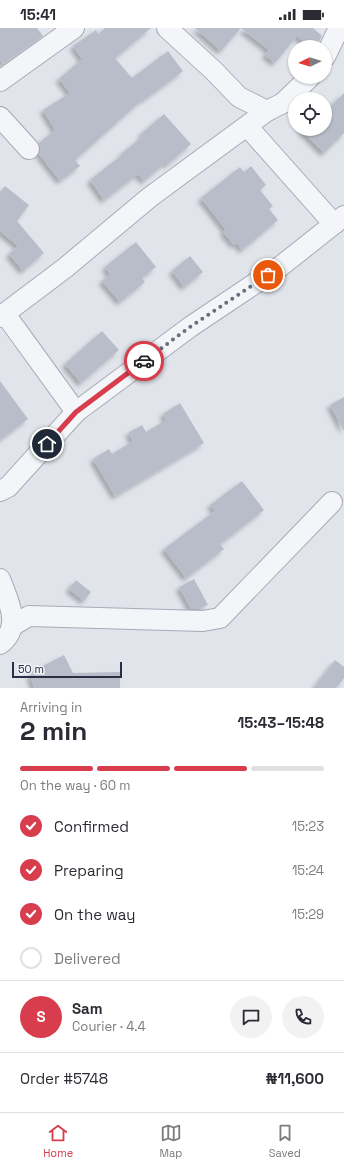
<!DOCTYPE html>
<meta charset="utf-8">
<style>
body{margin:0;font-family:"Space Grotesk",sans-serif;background:#f2f2f3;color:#2b2b33;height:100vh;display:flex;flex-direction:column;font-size:15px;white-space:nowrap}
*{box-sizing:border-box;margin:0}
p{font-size:13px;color:#7c7c81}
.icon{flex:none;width:22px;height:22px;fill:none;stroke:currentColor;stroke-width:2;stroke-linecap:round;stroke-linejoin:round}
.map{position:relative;height:660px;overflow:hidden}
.panel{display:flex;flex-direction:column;background:#fff;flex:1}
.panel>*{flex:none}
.needle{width:26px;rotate:265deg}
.controls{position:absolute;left:288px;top:12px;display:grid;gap:8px}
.controls a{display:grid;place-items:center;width:44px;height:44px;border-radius:50%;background:#fff;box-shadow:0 1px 3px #0004;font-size:20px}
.scale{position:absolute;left:12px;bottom:10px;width:110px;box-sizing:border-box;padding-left:4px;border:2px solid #283144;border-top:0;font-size:11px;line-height:14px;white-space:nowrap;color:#283144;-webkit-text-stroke:3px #f1f3f8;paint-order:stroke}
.pin{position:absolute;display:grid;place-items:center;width:34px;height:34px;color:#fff;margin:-17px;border:2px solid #fff;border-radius:50%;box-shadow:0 1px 4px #0007}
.courier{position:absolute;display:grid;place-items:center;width:40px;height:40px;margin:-20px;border:3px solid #d83d4e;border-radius:50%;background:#fff;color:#222;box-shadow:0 1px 5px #0007}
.head em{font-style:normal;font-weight:600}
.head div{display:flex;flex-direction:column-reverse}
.head{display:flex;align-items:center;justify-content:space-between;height:68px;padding:0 20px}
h1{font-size:26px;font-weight:600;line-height:30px}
.bar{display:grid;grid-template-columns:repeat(4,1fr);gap:6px 4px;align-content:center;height:48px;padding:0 20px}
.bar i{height:5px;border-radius:3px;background:#e1e1e2}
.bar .on{background:#d83d4e}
.bar p{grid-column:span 4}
.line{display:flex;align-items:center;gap:10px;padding:0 20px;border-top:1px solid #e1e1e2}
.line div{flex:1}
.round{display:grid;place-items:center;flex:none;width:42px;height:42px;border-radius:21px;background:#f2f2f3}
ol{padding:0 20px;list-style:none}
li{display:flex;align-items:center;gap:12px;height:44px}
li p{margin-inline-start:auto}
li .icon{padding:4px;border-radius:50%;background:#d83d4e;color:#fff;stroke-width:4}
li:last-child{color:#7c7c81}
li i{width:22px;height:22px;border:2px solid #e1e1e2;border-radius:50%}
.status{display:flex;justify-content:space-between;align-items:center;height:28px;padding:0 20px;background:#fff;direction:ltr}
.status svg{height:11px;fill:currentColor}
.tabs{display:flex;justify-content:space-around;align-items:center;height:56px;border-top:1px solid #e1e1e2;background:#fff;font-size:11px;color:#7c7c81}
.tabs a{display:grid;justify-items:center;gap:2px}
.tabs .on{color:#d83d4e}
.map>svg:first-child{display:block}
</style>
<div class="status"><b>15:41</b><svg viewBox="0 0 49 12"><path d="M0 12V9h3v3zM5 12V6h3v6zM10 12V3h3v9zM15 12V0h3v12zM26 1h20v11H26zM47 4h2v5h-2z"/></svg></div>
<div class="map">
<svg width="344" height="660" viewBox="0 0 344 660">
<defs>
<filter id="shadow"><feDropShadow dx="-3.5" dy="3.5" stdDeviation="2" flood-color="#0004"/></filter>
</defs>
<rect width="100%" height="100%" fill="#e1e4eb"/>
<g fill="#b8bdc9" filter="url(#shadow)">
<polygon points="0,0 37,0 43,8 3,36 0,32"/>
<polygon points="105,0 151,0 115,30 132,50 168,23 183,43 144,72 143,71 75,132 80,138 60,153 39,126 40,119 39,115 55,102 43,82 70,65 59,51 82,31 73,18 96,2 98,6"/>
<polygon points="195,0 241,0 221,23"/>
<polygon points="241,0 313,0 322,8 316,19 310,19 297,8 275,35 265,27 269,22"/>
<polygon points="344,65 344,105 324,125 300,101 325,101 325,84"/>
<polygon points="164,86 191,116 167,137 166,134 144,153 138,146 104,172 90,152 122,127 121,126 143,108 141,106"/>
<polygon points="251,138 266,157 260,162 273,178 269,181 278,192 242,222 237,215 234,217 223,204 226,202 201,170 240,139 244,144"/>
<polygon points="5,158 29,177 17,193 44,225 23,243 9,226 18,218 0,203 0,164"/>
<polygon points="136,214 156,239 142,250 145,254 120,274 102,253 110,246 105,239"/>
<polygon points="190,228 203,244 184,259 172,243"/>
<polygon points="102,303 119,322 81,355 65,336"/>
<polygon points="0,353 28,391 0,412"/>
<polygon points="344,369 344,403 330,377"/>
<polygon points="180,375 204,415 115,468 93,431 109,421 112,426 133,413 128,405 142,397 146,404 166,392 163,386"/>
<polygon points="242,453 264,482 220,516 224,521 186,550 164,521 215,483 210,477"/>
<polygon points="194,551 208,577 199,581 191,581 179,559"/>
<polygon points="76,552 91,564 84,573 69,561"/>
<polygon points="64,627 73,645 120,644 120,660 34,660 30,647 35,646 33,643"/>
<polygon points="335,632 344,639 344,650 336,660 314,660"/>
</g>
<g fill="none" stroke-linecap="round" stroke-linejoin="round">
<defs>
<g id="minor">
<polyline points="167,0 214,43 239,69 267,83"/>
<polyline points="325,29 339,0"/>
<polyline points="0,53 74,0"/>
<polyline points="0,89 29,121"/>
<polyline points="247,98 334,196"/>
<polyline points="5,286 76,384"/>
<polyline points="0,289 65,240 150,169 267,83 283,75 310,49"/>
<polyline points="0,463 8,459 76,384 190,299 281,238 344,188"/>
<path d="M 0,551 C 8,572 23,599 0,616"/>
<polyline points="12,598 29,588 203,593 220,590 332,474"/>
</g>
</defs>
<use href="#minor" stroke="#a6abb6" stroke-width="22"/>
<use href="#minor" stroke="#f4f5f8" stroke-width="20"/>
</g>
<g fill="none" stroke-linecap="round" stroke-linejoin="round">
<polyline stroke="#69707e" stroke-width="4" stroke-dasharray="0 7.2" points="144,333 190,299 268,247"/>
<polyline stroke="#d83d4e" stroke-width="5" points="47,416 76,384 144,333"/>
</g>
</svg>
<div class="controls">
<a><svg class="needle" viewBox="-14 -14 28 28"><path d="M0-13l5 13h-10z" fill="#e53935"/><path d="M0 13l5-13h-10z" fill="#7c7c81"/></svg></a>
<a><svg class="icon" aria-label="locate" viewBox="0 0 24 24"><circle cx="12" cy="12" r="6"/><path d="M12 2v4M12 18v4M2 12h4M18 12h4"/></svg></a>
</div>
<div class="scale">50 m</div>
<div class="pin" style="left:268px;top:247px;background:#ea580c"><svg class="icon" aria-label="bag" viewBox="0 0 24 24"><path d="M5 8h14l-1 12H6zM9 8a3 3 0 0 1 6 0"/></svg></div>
<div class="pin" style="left:47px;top:416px;background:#1f2937"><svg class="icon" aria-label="home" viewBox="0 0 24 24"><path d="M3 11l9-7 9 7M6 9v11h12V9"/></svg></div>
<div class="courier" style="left:144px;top:333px"><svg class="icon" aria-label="car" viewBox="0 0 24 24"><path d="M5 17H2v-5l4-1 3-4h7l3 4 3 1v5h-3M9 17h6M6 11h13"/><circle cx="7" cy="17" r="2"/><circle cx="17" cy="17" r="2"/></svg></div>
</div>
<section class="panel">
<div class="head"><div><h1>2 min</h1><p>Arriving in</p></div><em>15:43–15:48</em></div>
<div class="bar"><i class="on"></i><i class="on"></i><i class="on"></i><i></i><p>On the way · 60 m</p></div>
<ol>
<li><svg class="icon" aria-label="check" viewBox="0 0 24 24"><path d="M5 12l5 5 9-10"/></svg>Confirmed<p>15:23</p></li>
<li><svg class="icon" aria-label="check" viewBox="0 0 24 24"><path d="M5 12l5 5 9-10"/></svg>Preparing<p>15:24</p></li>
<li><svg class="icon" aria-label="check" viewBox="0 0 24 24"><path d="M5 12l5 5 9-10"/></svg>On the way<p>15:29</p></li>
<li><i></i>Delivered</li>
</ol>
<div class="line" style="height:72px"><b class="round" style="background:#d83d4e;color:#fff">S</b><div><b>Sam</b><p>Courier · 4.4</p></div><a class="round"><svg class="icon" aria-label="chat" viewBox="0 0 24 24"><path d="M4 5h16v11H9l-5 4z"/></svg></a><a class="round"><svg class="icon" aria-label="phone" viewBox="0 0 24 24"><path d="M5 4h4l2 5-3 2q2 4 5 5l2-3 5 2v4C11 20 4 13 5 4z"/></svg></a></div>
<div class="line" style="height:52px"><div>Order #5748</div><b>₦11,600</b></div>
</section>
<nav class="tabs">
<a class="on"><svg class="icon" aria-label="home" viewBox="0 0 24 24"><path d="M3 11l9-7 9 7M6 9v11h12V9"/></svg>Home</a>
<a><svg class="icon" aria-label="map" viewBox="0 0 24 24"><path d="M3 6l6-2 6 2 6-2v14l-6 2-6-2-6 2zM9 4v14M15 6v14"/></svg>Map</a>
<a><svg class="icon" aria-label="saved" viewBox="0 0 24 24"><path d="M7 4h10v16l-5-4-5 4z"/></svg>Saved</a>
</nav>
